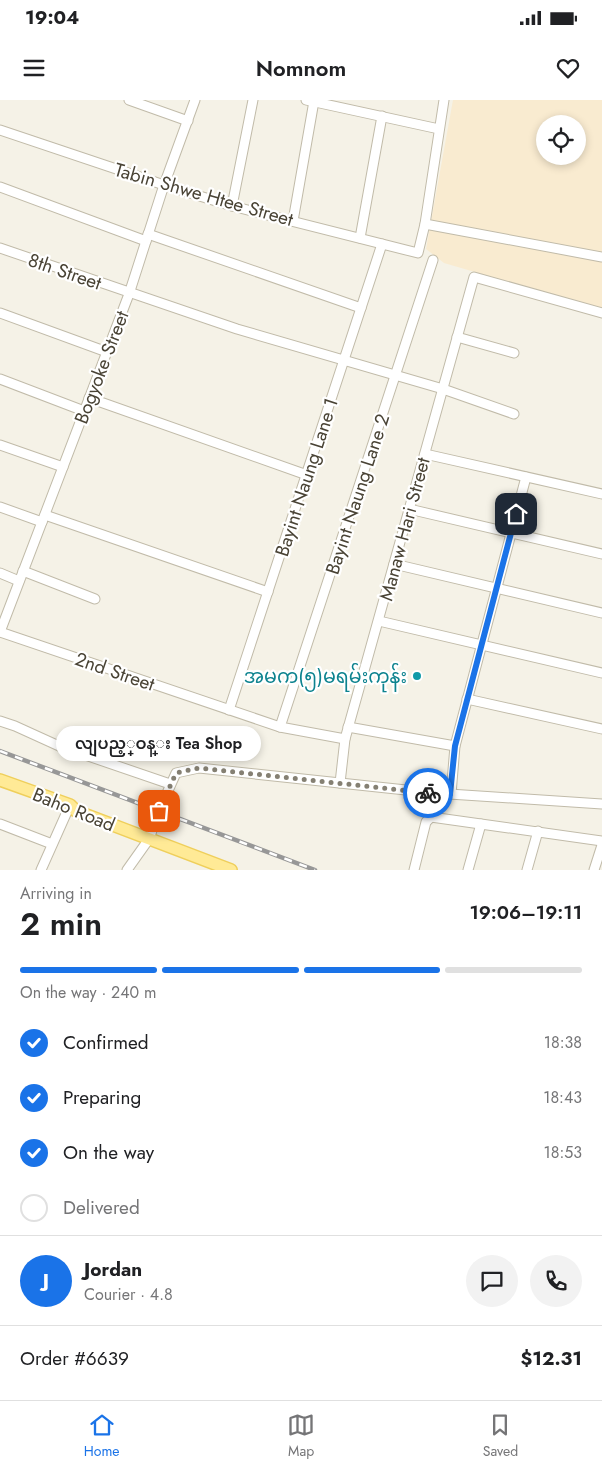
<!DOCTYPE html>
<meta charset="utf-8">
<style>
body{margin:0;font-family:Jost,"Noto Sans Myanmar",sans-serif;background:#f2f2f2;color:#202124;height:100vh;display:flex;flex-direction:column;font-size:19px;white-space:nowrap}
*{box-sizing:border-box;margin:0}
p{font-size:16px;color:#757577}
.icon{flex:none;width:28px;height:28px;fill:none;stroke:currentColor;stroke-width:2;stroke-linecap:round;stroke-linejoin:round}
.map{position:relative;height:770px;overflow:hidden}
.panel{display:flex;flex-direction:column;background:#fff;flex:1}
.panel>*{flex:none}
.controls{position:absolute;left:536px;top:15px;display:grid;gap:10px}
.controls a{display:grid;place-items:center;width:50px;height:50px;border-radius:50%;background:#fff;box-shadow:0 2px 8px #0003;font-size:25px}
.pin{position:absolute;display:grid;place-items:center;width:42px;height:42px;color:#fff;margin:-21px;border-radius:10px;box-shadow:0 2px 8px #0006}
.courier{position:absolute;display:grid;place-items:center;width:50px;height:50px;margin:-25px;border:4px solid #1a73e8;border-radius:50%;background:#fff;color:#222;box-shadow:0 1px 6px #0007}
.bubble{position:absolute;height:35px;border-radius:18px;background:#fff;box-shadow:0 2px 8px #0003;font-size:16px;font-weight:600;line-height:35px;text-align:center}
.headline em{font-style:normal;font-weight:600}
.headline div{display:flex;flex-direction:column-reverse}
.headline{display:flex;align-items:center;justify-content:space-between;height:85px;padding:0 20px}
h1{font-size:32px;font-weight:600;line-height:38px}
.bar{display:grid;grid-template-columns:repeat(4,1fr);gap:8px 5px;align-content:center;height:60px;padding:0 20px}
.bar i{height:6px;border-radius:4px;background:#e0e0e0}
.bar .current{background:#1a73e8}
.bar p{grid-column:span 4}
.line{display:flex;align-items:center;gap:12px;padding:0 20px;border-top:1px solid #e0e0e0}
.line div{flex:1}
.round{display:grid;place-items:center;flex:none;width:52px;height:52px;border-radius:26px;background:#f2f2f2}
ol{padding:0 20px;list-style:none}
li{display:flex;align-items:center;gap:15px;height:55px}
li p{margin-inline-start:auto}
li .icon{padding:5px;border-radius:50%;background:#1a73e8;color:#fff;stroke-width:4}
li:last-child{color:#757577}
li i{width:28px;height:28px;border:2px solid #e0e0e0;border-radius:50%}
.status{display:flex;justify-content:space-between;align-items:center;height:35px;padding:0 25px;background:#fff;direction:ltr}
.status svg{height:14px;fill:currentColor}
header{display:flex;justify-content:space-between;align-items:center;height:65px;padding:0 20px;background:#fff;font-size:22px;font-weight:600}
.menu{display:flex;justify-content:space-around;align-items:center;height:70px;border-top:1px solid #e0e0e0;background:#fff;font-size:14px;color:#757577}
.menu a{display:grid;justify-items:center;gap:2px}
.menu .current{color:#1a73e8}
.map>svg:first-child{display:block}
</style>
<div class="status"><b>19:04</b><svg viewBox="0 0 49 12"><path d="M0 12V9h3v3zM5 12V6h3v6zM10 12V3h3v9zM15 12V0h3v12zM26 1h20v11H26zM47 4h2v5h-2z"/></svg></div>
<header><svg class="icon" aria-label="menu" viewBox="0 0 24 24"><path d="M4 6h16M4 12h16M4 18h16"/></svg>Nomnom<svg class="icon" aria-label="heart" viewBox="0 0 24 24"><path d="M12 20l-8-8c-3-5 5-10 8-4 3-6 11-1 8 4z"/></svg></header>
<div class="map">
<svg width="602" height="770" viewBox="0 0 602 770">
<rect width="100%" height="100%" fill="#f5f2e7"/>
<path fill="#f9ebd0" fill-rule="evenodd" d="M 453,0 L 602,0 L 602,209 L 444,163 L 426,149 ZM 545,24 L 578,24 L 578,56 L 545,56 Z"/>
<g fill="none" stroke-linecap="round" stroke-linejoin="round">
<defs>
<g id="minor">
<polyline points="129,0 188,21"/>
<polyline points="306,0 439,29"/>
<polyline points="0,30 164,85 232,106 418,153 425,124 444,0"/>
<polyline points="0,87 146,141"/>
<polyline points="232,106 253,0"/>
<polyline points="293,121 314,1"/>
<polyline points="425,124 602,157"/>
<polyline points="148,134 361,208"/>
<polyline points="360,138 382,16"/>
<polyline points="0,148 237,229 443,289 514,314"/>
<polyline points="0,213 107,252"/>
<polyline points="457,237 514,253"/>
<polyline points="0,279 84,311"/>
<polyline points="89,298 307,375"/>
<polyline points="0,345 63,367"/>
<polyline points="425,354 602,394"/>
<polyline points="0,407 42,422"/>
<polyline points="409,409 602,454"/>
<polyline points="45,415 268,492"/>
<polyline points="394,464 602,513"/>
<polyline points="23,471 95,499"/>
<polyline points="0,473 19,481"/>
<polyline points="379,521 602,573"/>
<polyline points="0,532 129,194 164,85 195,0"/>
<polyline points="0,532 280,627 345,639"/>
<polyline points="467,599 602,629"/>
<polyline points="229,610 382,144"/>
<polyline points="0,621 15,626 59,646 170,684"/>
<polyline points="280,627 433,160"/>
<polyline points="348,627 455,646"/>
<polyline points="340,683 345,639 474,177 602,213"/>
<polyline points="451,694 455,646 526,377"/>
<polyline points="431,717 602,741"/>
<polyline points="0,724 52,744"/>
<polyline points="41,770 70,705"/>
<polyline points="127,770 149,739 159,711 176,673 199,668 434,693 602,704"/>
<polyline points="414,770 426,722 431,717 434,693"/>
<polyline points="468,770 481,724"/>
<polyline points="527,770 538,731"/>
<polyline points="594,770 602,745"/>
</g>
<polyline id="major" points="0,680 70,705 76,711 231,770"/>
</defs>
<use href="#minor" stroke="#c1bba9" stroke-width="11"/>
<use href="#major" stroke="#efcf5b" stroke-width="14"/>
<use href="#minor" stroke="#fff" stroke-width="9"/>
<use href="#major" stroke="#ffea96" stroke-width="11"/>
<defs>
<polyline id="rail" points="0,651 315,770"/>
</defs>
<use href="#rail" stroke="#979797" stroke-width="4.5"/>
<use href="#rail" stroke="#fff" stroke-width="2.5" stroke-dasharray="8" stroke-linecap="butt"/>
</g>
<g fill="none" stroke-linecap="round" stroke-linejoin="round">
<polyline stroke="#858073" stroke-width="5" stroke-dasharray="0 9" points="159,711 176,673 199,668 428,693"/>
<polyline stroke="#1a73e8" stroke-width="6" points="428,693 450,694 455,646 516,414"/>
</g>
<circle fill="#0f9aa8" stroke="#fff" stroke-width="2" cx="417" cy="576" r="5"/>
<g text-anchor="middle" stroke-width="4.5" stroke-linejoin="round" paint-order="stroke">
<g font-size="19" fill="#494335" stroke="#fff">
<text transform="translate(204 94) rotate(16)" y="7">Tabin Shwe Htee Street</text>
<text transform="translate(65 171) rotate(19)" y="7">8th Street</text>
<text transform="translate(101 267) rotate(-69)" y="7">Bogyoke Street</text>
<text transform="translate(306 377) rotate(-72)" y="7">Bayint Naung Lane 1</text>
<text transform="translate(357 394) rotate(-72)" y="7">Bayint Naung Lane 2</text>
<text transform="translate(404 429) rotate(-75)" y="7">Manaw Hari Street</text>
<text transform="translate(115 571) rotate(19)" y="7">2nd Street</text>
<text transform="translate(74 709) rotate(22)" y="7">Baho Road</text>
</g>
<g font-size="19" fill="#0d838f" stroke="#fff" text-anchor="end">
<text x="407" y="583">အမက(၅)မရမ်းကုန်း</text>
</g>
</g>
</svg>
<div class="controls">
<a><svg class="icon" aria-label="locate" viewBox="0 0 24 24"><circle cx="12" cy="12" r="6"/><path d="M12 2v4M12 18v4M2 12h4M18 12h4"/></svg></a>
</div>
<div class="pin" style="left:159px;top:711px;background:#ea580c"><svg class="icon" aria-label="bag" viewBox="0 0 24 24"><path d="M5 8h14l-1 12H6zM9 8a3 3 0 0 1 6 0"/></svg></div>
<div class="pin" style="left:516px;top:414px;background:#1f2937"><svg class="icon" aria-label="home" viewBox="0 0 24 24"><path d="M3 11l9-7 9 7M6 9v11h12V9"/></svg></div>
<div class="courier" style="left:428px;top:693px"><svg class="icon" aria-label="bike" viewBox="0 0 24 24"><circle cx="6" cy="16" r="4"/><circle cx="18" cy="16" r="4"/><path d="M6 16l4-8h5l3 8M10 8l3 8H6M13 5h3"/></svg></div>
<div class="bubble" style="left:56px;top:626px;width:205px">လျပည့္ဝန္း Tea Shop</div>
</div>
<section class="panel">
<div class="headline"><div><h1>2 min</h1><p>Arriving in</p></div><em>19:06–19:11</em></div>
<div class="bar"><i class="current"></i><i class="current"></i><i class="current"></i><i></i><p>On the way · 240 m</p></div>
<ol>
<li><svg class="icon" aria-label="check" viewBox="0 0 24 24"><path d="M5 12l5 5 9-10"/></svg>Confirmed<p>18:38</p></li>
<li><svg class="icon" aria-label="check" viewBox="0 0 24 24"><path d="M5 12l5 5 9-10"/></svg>Preparing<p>18:43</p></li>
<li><svg class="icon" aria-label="check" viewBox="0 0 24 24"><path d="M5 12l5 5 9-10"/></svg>On the way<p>18:53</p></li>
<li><i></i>Delivered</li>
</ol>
<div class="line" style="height:90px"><b class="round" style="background:#1a73e8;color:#fff">J</b><div><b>Jordan</b><p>Courier · 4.8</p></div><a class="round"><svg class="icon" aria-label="chat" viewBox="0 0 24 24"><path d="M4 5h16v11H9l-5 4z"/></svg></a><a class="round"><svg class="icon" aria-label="phone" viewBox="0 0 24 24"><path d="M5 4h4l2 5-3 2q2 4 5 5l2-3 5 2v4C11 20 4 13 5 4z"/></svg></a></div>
<div class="line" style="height:65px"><div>Order #6639</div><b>$12.31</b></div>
</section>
<nav class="menu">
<a class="current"><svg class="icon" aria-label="home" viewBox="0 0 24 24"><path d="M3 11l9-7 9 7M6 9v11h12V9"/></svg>Home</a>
<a><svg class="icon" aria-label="map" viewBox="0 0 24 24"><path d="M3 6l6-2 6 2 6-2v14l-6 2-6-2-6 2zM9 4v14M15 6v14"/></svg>Map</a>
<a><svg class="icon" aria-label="saved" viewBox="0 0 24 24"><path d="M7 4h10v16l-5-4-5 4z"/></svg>Saved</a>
</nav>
